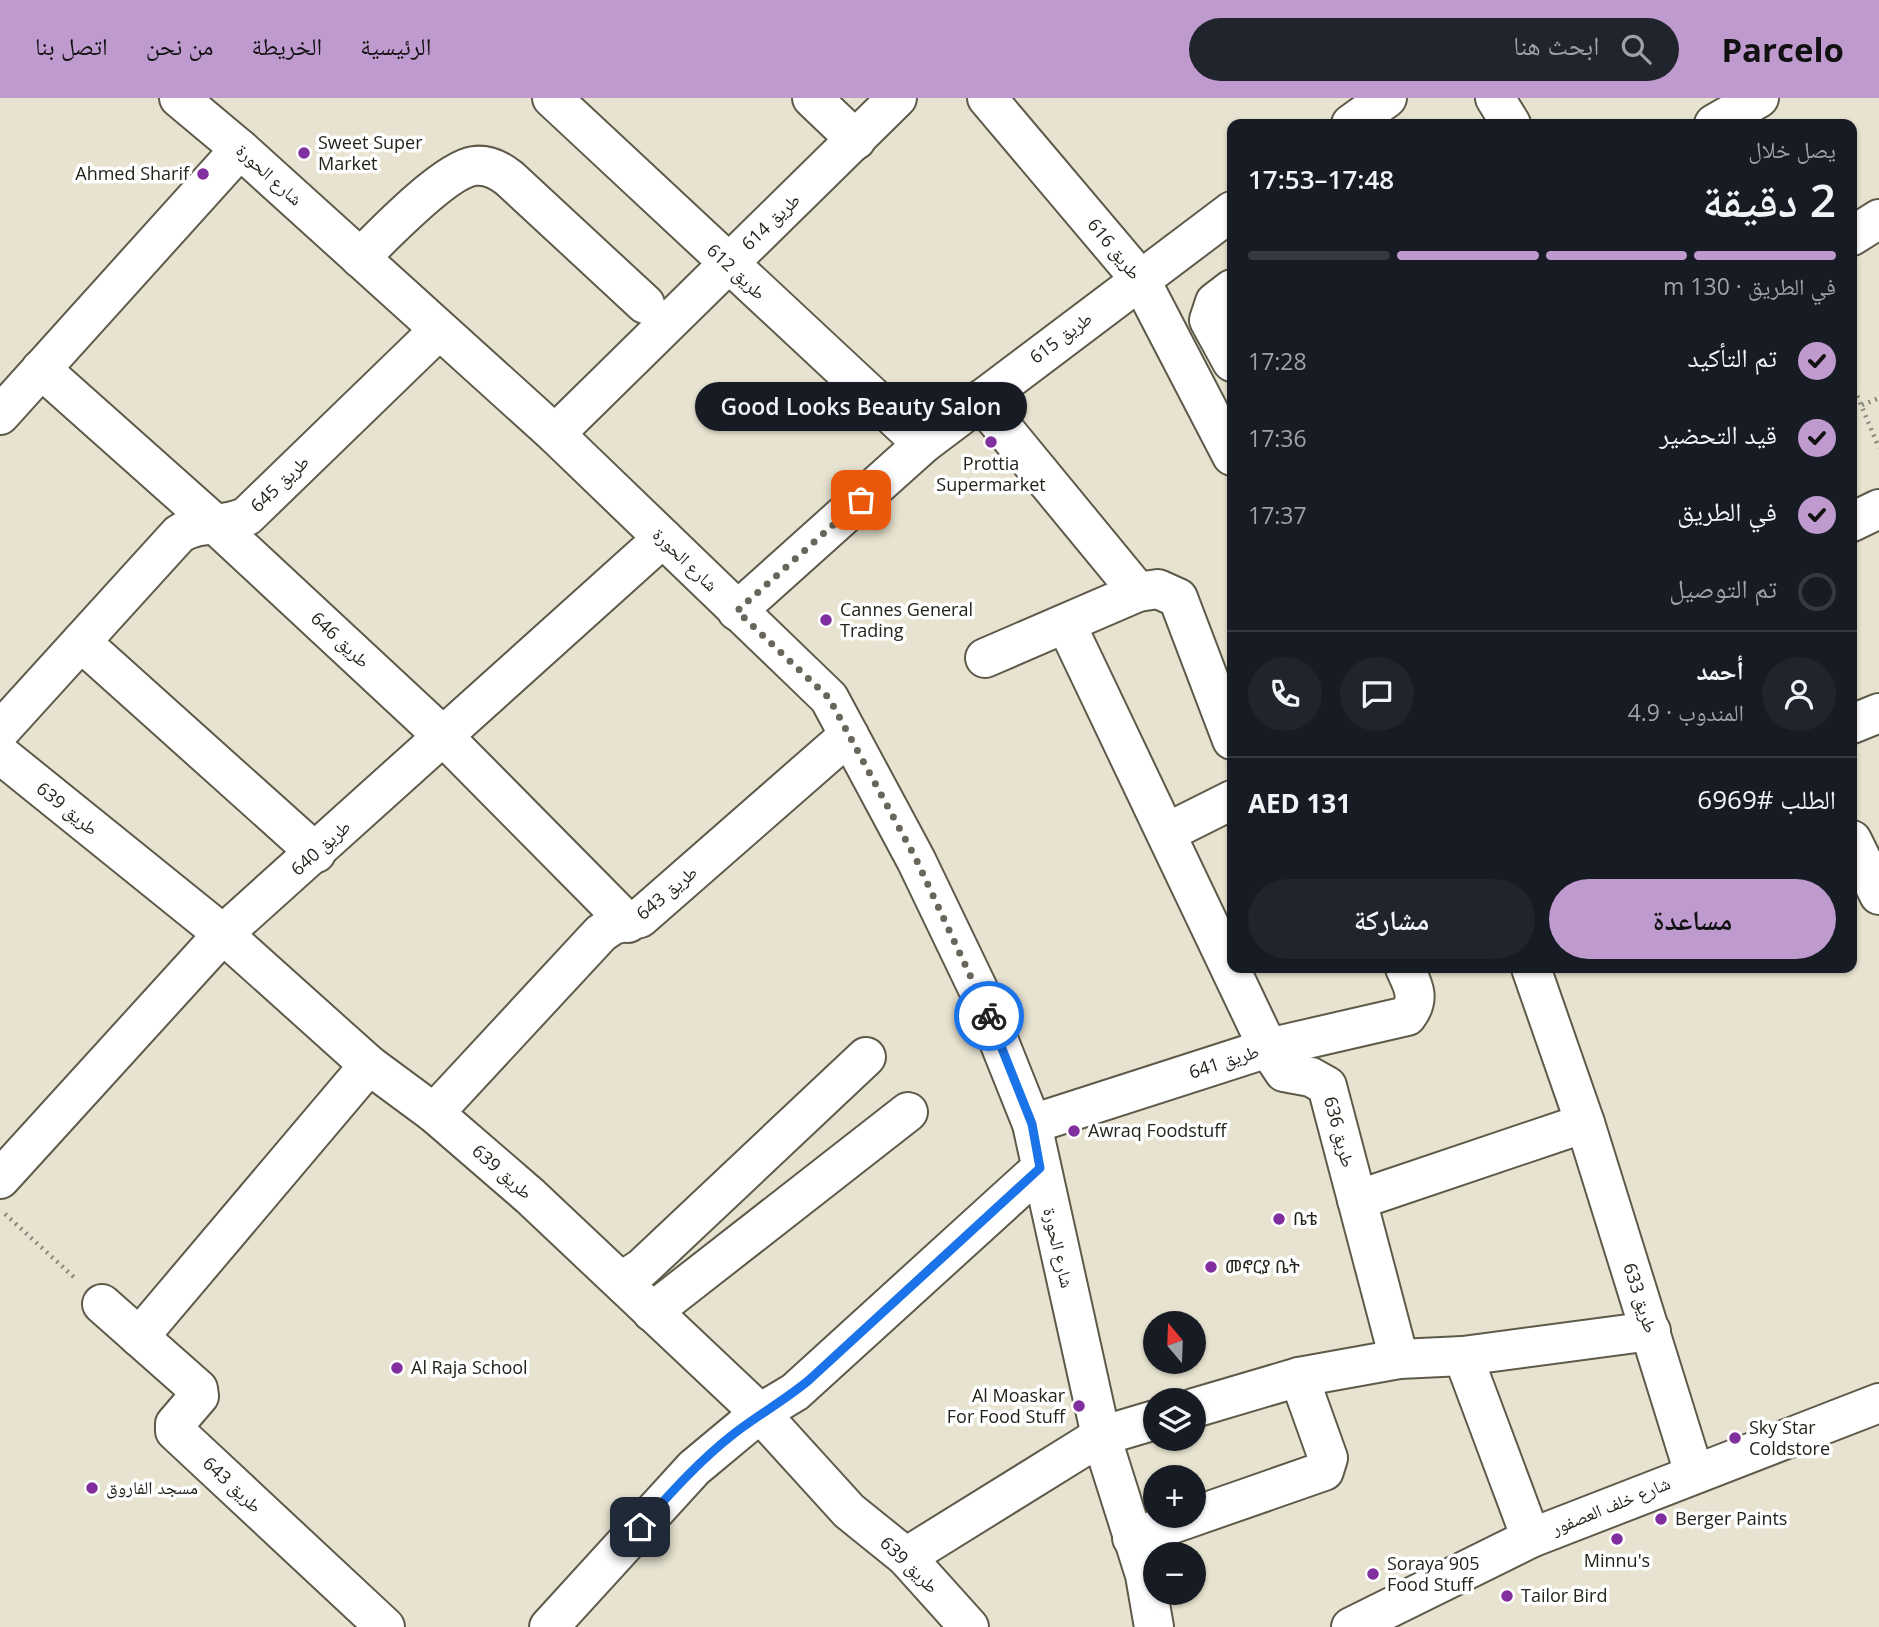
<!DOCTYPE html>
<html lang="ar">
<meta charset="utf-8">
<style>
body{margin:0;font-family:"Open Sans","Noto Naskh Arabic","Noto Sans Ethiopic",sans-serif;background:#20242c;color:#f1f3f6;direction:rtl;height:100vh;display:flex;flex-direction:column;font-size:26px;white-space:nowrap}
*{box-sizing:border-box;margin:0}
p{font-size:23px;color:#9ea1a6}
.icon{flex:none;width:38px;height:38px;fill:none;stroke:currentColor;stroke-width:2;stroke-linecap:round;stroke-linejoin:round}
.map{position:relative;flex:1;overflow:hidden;direction:ltr}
.drawer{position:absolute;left:1227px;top:21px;width:630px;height:854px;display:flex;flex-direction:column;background:#171b24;border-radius:14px;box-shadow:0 2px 5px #0004;direction:rtl}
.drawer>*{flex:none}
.needle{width:46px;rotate:341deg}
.controls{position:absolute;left:1143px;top:1213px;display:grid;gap:14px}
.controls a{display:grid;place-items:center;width:63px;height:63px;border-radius:50%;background:#171b24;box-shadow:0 2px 5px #0004;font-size:35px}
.pin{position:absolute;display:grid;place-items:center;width:60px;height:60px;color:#fff;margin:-30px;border-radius:14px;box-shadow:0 4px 10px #0006}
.courier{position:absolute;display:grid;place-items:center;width:70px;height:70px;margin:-35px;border:5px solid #1a73e8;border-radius:50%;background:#fff;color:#222;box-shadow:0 2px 9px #0007}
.bubble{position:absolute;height:49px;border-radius:24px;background:#171b24;box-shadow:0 2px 5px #0004;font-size:23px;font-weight:600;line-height:49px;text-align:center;direction:rtl}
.summary em{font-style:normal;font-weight:600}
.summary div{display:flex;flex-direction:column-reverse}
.summary{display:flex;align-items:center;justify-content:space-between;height:119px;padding:0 21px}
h1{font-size:46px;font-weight:600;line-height:52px}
.bar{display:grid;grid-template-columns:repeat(4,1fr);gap:10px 7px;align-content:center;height:84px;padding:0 21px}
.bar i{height:9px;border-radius:5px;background:#363941}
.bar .current{background:#bf9ace}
.bar p{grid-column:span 4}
.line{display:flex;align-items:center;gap:18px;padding:0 21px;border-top:2px solid #363941}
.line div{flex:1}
.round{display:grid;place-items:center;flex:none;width:74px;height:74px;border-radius:37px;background:#20242c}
ol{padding:0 21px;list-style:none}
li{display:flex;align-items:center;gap:21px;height:77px}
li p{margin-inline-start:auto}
li .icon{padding:7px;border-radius:50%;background:#bf9ace;color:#111;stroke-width:4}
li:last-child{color:#9ea1a6}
li i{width:38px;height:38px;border:4px solid #363941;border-radius:50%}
.action{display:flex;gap:14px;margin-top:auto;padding:14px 21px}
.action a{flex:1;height:80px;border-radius:42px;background:#bf9ace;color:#111;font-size:28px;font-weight:600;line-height:80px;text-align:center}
.action a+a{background:#20242c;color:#f1f3f6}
header{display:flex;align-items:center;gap:42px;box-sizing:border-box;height:98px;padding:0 35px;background:#bf9ace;color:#111}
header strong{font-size:33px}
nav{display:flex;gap:38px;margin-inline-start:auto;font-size:24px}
.search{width:490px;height:63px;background:#20242c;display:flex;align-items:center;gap:18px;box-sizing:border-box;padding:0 24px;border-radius:38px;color:#9ea1a6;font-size:26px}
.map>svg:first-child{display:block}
</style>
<header>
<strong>Parcelo</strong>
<div class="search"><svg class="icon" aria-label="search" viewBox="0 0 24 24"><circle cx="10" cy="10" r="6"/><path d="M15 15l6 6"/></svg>ابحث هنا</div>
<nav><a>الرئيسية</a><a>الخريطة</a><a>من نحن</a><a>اتصل بنا</a></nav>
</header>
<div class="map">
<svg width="1879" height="1529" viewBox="0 0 1879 1529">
<rect width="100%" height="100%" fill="#e7e3d0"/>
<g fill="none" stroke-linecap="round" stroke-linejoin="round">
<defs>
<g id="minor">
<polyline points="179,0 240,51 555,336 829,600 916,762 978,891 1032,1026 1101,1338 1145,1477 1154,1529"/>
<polyline points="552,0 923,346"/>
<polyline points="812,0 856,42"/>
<polyline points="987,0 1140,181 1232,358"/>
<polyline points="1495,0 1511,26"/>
<polyline points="1351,26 1387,0"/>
<polyline points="1714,26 1759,0"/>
<polyline points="1852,138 1879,121"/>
<path d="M 360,160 C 382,138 445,72 474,68 C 488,66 499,72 509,80 L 645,206"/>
<polyline points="1232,191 1215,204 1209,222 1232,264"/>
<polyline points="41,271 215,426 444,639 628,825"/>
<polyline points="980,302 1138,494"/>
<polyline points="0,317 240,51"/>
<polyline points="555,336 897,0"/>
<polyline points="1852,424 1879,411"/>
<polyline points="737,513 923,346 1232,113"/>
<polyline points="1066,526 1268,950 1284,974 1311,979 1327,988 1399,1261"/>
<polyline points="81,544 316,755"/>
<polyline points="985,560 1138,494 1158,491 1178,500 1232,642"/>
<polyline points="1852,626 1879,615"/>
<path d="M 0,633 L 179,436 C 200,422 225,430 247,418 L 439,232"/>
<polyline points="0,656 223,836 369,967 434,1015 530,1098 760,1315 849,1413 906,1459 969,1529"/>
<polyline points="1166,735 1232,702"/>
<polyline points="1852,742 1879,797"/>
<polyline points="1531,870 1585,1025 1694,1375"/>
<polyline points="434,1015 601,835 613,827 640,820 849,637"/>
<path d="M 1032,1026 L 1268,950 L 1407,918 C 1421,900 1413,888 1405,870"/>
<polyline points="0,1081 223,836 663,440"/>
<polyline points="1357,1102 1585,1025"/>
<polyline points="622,1183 642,1170 866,959"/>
<polyline points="102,1206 198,1291 199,1298 175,1326 175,1333 385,1529"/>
<polyline points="652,1214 908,1014"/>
<polyline points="139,1239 369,967"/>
<polyline points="1463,1258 1531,1440"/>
<polyline points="1194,1310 1299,1279 1399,1261 1463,1258 1651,1233"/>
<polyline points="1132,1440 1324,1373 1328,1360 1299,1279"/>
<polyline points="906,1459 1101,1338 1155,1322"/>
<polyline points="549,1529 694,1370 760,1315 795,1294 1040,1071"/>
<polyline points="1351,1529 1531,1440 1879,1305"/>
</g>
</defs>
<use href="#minor" stroke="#5e5a4a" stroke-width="42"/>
<g stroke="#8b897b" stroke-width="4.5" stroke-dasharray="2 5" stroke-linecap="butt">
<polyline points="1852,285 1879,350"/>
<polyline points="1862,307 1879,300"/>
<polyline points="5,1116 76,1181"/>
</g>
<use href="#minor" stroke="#fff" stroke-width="38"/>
</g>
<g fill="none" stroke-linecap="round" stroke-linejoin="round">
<polyline stroke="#68665a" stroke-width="7" stroke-dasharray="0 12.6" points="861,402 737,513 829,600 916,761 989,918"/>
<path stroke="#1a73e8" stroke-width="9" d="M 640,1429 C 669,1397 697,1365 731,1338 C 756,1318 784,1303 809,1282 L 1040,1070 L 1032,1026 L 989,918"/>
</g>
<g fill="#812e9e" stroke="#fff" stroke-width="2.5">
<circle cx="304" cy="55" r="7"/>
<circle cx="203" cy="76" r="7"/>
<circle cx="991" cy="344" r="7"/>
<circle cx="826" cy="522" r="7"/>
<circle cx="1074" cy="1033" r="7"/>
<circle cx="1279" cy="1121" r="7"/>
<circle cx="1211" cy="1169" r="7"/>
<circle cx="397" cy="1270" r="7"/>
<circle cx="1079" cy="1308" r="7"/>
<circle cx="1735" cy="1340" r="7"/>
<circle cx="92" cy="1390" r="7"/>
<circle cx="1661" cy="1421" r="7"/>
<circle cx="1617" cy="1441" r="7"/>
<circle cx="1373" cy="1476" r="7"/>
<circle cx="1507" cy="1498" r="7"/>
</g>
<g text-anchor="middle" stroke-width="7" stroke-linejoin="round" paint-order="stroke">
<g font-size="18" fill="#23221b" stroke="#fff" text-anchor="start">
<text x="318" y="51">Sweet Super<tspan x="318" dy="21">Market</tspan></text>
<text x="189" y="82" text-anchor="end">Ahmed Sharif</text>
<text x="991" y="372" text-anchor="middle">Prottia<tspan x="991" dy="21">Supermarket</tspan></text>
<text x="840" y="518">Cannes General<tspan x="840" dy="21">Trading</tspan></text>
<text x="1088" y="1039">Awraq Foodstuff</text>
<text x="1293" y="1127">ቤቴ</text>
<text x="1225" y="1175">መኖርያ ቤት</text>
<text x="411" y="1276">Al Raja School</text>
<text x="1065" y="1304" text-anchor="end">Al Moaskar<tspan x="1065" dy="21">For Food Stuff</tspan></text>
<text x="1749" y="1336">Sky Star<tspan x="1749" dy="21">Coldstore</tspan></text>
<text x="106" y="1396">مسجد الفاروق</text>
<text x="1675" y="1427">Berger Paints</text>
<text x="1617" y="1469" text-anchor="middle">Minnu's</text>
<text x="1387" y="1472">Soraya 905<tspan x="1387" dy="21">Food Stuff</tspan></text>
<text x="1521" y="1504">Tailor Bird</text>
</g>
<g font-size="18" fill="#23221b" stroke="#fff">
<text transform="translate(269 77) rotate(42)" y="6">شارع الحورة</text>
<text transform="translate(771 124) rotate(-44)" y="6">طريق 614</text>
<text transform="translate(1114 151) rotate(51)" y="6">طريق 616</text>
<text transform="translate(736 174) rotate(43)" y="6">طريق 612</text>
<text transform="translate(1061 240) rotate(-37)" y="6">طريق 615</text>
<text transform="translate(280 386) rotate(-44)" y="6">طريق 645</text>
<text transform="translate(685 462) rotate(44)" y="6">شارع الحورة</text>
<text transform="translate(340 542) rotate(43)" y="6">طريق 646</text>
<text transform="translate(67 711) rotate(39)" y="6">طريق 639</text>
<text transform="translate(321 750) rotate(-42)" y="6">طريق 640</text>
<text transform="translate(667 795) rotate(-40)" y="6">طريق 643</text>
<text transform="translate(1224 964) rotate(-18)" y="6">طريق 641</text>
<text transform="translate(1339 1034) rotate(75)" y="6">طريق 636</text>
<text transform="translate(502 1074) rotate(41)" y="6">طريق 639</text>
<text transform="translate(1058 1150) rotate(77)" y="6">شارع الحورة</text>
<text transform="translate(1640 1200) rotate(72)" y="6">طريق 633</text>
<text transform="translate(232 1387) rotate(43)" y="6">طريق 643</text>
<text transform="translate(1611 1408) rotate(-22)" y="6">شارع خلف العصفور</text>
<text transform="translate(909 1467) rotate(44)" y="6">طريق 639</text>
</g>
</g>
</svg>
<div class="controls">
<a><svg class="needle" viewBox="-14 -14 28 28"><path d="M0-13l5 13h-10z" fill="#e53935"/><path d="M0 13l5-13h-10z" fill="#9ea1a6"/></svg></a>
<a><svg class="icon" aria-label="layers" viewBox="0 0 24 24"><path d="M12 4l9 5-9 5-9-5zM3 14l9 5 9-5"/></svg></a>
<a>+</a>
<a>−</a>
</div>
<div class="pin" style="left:861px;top:402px;background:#ea580c"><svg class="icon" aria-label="bag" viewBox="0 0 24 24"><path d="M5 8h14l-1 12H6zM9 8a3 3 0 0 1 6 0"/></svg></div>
<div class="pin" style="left:640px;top:1429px;background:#1f2937"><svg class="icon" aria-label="home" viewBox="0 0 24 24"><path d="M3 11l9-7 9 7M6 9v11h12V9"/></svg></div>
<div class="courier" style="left:989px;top:918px"><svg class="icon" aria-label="bike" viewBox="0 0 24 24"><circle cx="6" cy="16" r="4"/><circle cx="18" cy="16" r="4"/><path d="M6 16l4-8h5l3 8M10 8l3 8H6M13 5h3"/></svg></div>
<div class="bubble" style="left:695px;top:284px;width:332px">Good Looks Beauty Salon</div>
<section class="drawer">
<div class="summary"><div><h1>2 دقيقة</h1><p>يصل خلال</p></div><em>17:48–17:53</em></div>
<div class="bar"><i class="current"></i><i class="current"></i><i class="current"></i><i></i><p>في الطريق · 130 m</p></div>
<ol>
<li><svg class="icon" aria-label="check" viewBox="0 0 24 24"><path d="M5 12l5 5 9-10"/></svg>تم التأكيد<p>17:28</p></li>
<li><svg class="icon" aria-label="check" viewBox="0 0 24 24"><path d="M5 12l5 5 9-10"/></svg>قيد التحضير<p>17:36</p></li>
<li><svg class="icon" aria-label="check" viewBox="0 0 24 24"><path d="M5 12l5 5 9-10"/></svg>في الطريق<p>17:37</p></li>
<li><i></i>تم التوصيل</li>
</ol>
<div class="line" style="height:126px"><a class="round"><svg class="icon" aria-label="person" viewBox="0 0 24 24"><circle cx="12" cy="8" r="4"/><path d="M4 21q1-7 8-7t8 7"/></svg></a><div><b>أحمد</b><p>المندوب · 4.9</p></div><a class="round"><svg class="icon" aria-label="chat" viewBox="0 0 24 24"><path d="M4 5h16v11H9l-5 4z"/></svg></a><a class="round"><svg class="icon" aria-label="phone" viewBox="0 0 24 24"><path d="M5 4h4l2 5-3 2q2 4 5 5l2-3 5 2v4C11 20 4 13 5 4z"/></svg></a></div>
<div class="line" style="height:91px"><div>الطلب #6969</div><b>AED 131</b></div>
<div class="action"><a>مساعدة</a><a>مشاركة</a></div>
</section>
</div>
